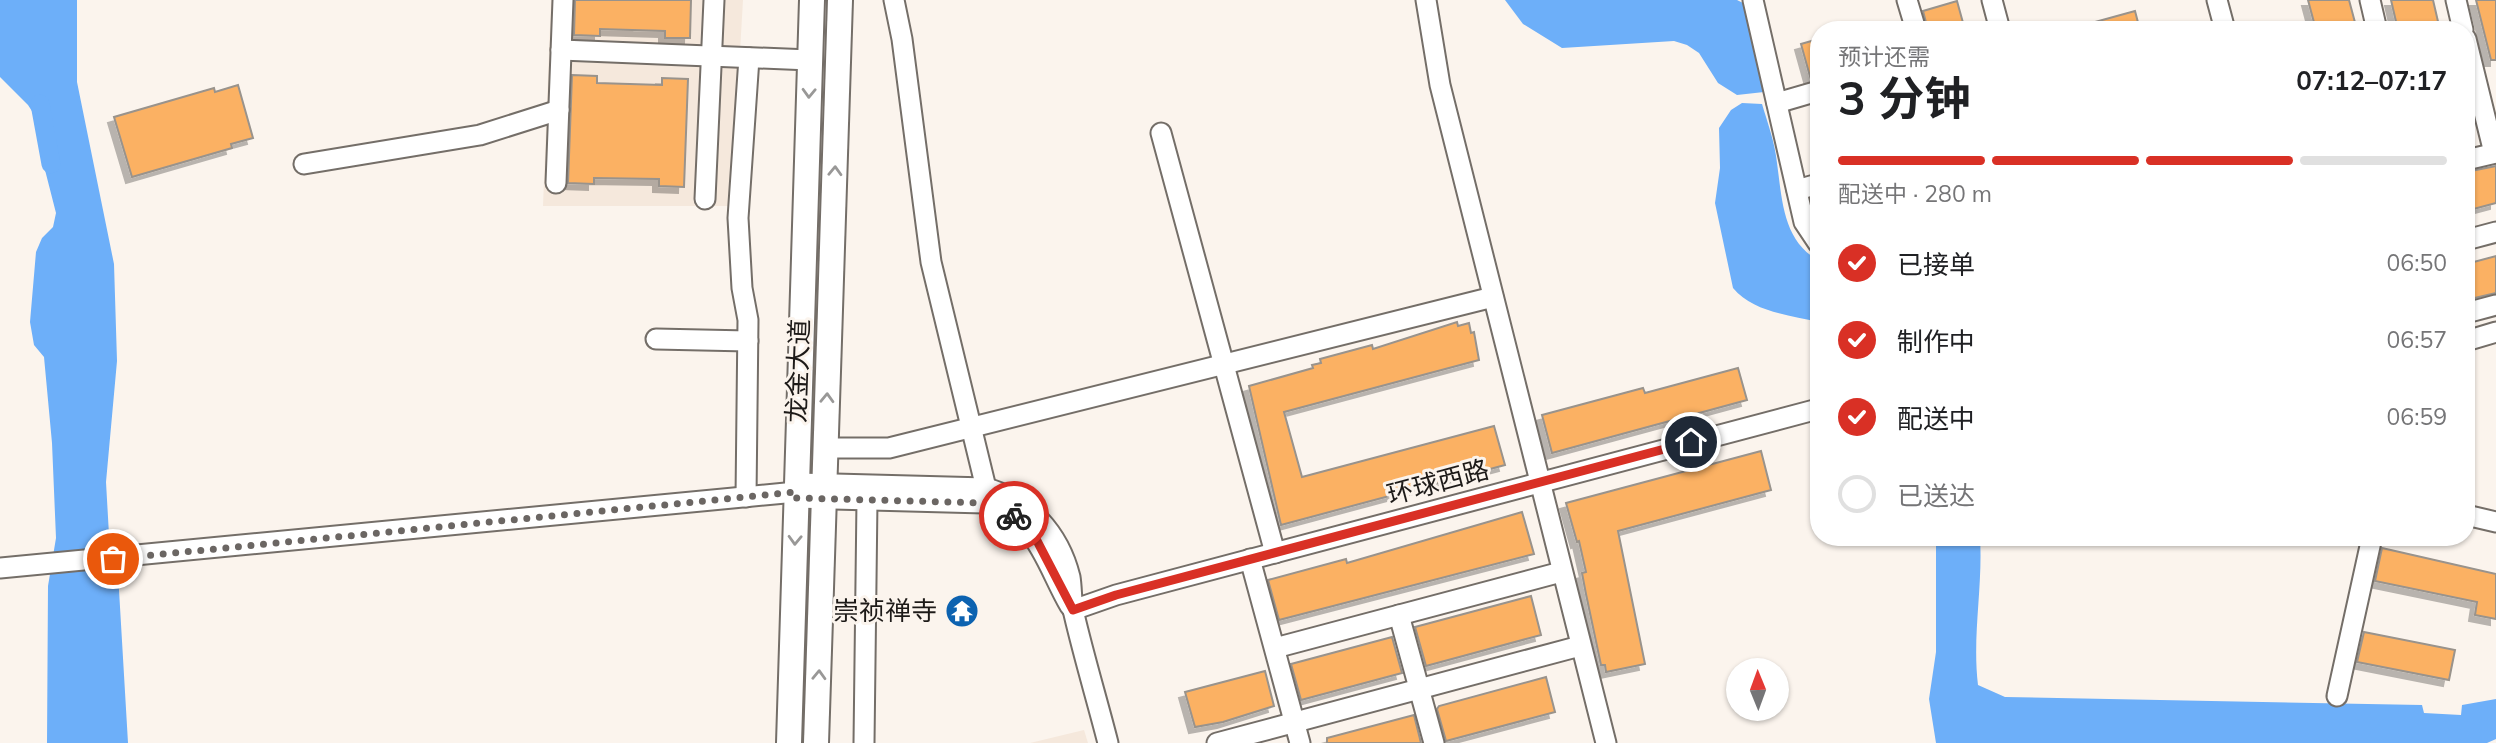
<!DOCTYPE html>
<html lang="zh">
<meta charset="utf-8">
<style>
body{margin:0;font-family:Mulish,"Noto Sans SC",sans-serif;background:#f6f6f6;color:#202124;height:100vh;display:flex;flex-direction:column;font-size:26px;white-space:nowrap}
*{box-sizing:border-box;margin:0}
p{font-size:23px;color:#757577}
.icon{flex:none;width:38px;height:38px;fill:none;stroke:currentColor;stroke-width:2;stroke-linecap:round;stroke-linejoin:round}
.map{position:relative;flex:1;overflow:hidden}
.panel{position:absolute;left:1810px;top:21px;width:665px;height:525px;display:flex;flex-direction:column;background:#fff;border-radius:28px;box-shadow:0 2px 5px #0004}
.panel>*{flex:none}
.needle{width:46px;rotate:359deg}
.tools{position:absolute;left:1726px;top:658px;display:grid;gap:14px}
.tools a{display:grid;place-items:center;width:63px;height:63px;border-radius:50%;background:#fff;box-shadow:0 2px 5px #0004;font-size:35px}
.pin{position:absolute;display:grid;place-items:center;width:60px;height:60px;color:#fff;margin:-30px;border:4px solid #fff;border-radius:50%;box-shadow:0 2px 7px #0007}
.courier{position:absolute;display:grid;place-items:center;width:70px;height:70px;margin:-35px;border:5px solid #d93025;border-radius:50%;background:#fff;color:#222;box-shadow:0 2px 9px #0007}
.headline em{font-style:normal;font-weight:700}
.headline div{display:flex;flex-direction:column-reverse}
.headline{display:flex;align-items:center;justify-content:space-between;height:119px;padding:0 28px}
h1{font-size:46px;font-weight:700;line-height:52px}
.bar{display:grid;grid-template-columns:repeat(4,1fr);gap:10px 7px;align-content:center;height:84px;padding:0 28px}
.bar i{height:9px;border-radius:5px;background:#e0e0e0}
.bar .active{background:#d93025}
.bar p{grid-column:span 4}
ol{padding:0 28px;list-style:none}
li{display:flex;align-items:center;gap:21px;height:77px}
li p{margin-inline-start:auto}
li .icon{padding:7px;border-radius:50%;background:#d93025;color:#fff;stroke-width:4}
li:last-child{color:#757577}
li i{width:38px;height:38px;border:4px solid #e0e0e0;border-radius:50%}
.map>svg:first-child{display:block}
</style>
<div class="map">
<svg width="2496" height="743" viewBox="0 0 2496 743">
<defs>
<filter id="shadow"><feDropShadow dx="-6" dy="6" stdDeviation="0" flood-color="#0004"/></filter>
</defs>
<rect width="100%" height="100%" fill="#fbf4ed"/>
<g fill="#f5e8dc">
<polygon points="551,0 743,0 731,206 543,206"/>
<polygon points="1084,730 1088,743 1030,743"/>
</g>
<g fill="#6daff9">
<polygon points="0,0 77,0 77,82 114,264 117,361 106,482 111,570 118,573 128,743 47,743 48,586 56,538 52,443 44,357 34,345 30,322 36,252 42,238 53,227 56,213 45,170 45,131 28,105 0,77"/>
<polygon points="1505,0 1737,0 1749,6 1764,92 1737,95 1718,83 1699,53 1687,45 1674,41 1562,48 1523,24"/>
<path d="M 1742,103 L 1762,104 C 1768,124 1775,143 1777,163 C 1782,199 1783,241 1818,260 L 1818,322 C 1789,315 1753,312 1733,288 L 1715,203 L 1720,168 L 1719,128 L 1731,110 Z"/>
<path d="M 1936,537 L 1980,537 C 1983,587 1972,636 1978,685 L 2005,697 L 2422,705 L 2424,713 L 2461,715 L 2462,705 L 2496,699 L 2496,739 L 2487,743 L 1936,743 L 1929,699 L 1936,652 Z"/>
</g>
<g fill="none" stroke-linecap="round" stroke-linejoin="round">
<polyline stroke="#6daff9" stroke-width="19" points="40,104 51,164"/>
</g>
<g fill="#fbb164" stroke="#99938c" stroke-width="2" filter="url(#shadow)">
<polygon points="575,0 691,0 690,38 665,38 665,31 600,29 600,36 574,35"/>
<polygon points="2308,0 2349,0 2357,30 2316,30"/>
<polygon points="2391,0 2433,0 2440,30 2398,30"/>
<polygon points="2476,0 2496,0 2496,60 2491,60"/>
<polygon points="1957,1 1965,30 1928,30 1923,11"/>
<polygon points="2135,11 2140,30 2084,30 2084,25"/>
<polygon points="1818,39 1818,79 1811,80 1801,44"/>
<polygon points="572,75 597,76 597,83 662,85 662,78 688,79 684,187 659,186 659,179 594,178 594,184 568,183"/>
<polygon points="238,85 253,138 231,144 232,148 132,177 114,117 214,88 215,92"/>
<polygon points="2496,166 2496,203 2466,211 2466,172"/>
<polygon points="2496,256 2496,293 2466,300 2466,264"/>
<polygon points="1457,322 1458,326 1469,323 1471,333 1474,332 1479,360 1284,412 1302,477 1494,426 1505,465 1281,525 1249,386 1313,368 1312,365 1321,363 1320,359 1372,345 1373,349"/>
<polygon points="1738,368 1747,400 1552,453 1542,415 1643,388 1645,393"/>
<polygon points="1761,451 1771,490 1618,531 1645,664 1606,672 1605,665 1601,665 1586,594 1582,573 1586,572 1579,541 1577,542 1566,503"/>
<polygon points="1522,512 1534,554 1279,620 1268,580 1346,559 1347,563"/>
<polygon points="2382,548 2496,574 2496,619 2475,615 2477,602 2375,581"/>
<polygon points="1531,596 1541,635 1426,666 1415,627"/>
<polygon points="2364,632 2455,650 2449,680 2357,662"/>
<polygon points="1392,637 1402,673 1301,700 1291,664"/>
<polygon points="1265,671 1274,706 1223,722 1195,727 1185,692"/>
<polygon points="1546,677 1555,712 1446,741 1437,709 1439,706"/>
<polygon points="1414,715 1421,743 1327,743 1327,738"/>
</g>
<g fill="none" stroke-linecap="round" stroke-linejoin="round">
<defs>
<g id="minor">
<polyline points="894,0 902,39 931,262 986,488"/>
<polyline points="1426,0 1440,85 1606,743"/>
<polyline points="1753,0 1804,222 1818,243"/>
<polyline points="1907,0 1916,30"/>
<polyline points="1992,0 2000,30"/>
<polyline points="2217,0 2225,30"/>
<polyline points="2370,0 2377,30"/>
<polyline points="2456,0 2463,30"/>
<polyline points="2466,39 2494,153"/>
<polyline points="561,50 810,60"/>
<polyline points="1777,103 1818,91"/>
<polyline points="1161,133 1275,553"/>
<polyline points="2466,160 2496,153"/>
<polyline points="304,164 480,135 559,110"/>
<polyline points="556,183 563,0"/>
<polyline points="1797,190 1818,184"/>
<polyline points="705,199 714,0"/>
<polyline points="2466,240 2496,232"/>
<polyline points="2466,313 2496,305"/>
<polyline points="656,339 748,341"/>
<polyline points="2466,341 2496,332"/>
<polyline points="826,448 889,448 1493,297"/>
<path d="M 797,483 L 986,488 C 1029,500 1059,533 1070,577 C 1072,589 1071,602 1074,614 C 1084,657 1097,700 1108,743"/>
<polyline points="746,497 748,320 742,288 738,218 749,58"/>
<path d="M 796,498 L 984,503 C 1037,516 1046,565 1070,606"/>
<polyline points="2466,515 2496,522"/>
<polyline points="1250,559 1300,743"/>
<polyline points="0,568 796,492"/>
<polyline points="1073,610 1116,595 1818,409"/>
<polyline points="1399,615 1434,743"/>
<polyline points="1275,648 1561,572"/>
<polyline points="2337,696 2372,537"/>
<polyline points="864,743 867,500"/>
<polyline points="1217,743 1580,646"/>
</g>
<g id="major">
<polyline points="789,743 812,0"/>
<polyline points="816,743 840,0"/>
</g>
</defs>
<use href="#minor" stroke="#746e68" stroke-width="23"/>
<use href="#major" stroke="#746e68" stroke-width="28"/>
<use href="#minor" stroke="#fff" stroke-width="19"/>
<use href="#major" stroke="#fff" stroke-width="24"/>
</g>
<defs><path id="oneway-chevron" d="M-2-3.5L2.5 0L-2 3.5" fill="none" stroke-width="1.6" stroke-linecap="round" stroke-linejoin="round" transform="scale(1.75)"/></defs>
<g stroke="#999897">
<use href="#oneway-chevron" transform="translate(809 93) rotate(92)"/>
<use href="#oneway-chevron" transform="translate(835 171) rotate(-88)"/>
<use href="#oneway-chevron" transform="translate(827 398) rotate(-88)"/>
<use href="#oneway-chevron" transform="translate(795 540) rotate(92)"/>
<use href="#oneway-chevron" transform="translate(819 675) rotate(-88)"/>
</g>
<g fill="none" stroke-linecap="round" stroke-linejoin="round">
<polyline stroke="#6b6663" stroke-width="7" stroke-dasharray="0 12.6" points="113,559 796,492 796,498 984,503 1014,516"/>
<polyline stroke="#d93025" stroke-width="9" points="1014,516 1034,535 1073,610 1116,595 1691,442"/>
</g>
<defs>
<symbol id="temple-disc" viewBox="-11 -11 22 22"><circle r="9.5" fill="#0c62b0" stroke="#fbf4ed"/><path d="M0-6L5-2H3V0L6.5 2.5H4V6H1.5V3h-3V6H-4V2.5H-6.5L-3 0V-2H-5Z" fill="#fff"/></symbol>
</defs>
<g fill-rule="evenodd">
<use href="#temple-disc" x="943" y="592" width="38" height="38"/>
</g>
<g text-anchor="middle" stroke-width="6" stroke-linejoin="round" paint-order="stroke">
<g font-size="26" fill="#1d1a18" stroke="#fbf4ed">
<text transform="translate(798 371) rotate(-88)" y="9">龙金大道</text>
<text transform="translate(1438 482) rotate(-15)" y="9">环球西路</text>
</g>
<g font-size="26" fill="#1d1a18" stroke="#fbf4ed" text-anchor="end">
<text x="937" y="620">崇祯禅寺</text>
</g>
</g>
</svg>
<div class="tools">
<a><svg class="needle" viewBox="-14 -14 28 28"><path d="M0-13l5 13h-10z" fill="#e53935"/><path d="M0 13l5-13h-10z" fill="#757577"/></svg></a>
</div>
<div class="pin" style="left:113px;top:559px;background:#ea580c"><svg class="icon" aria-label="bag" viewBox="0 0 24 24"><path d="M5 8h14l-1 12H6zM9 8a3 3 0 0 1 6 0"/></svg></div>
<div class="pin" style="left:1691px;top:442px;background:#1f2937"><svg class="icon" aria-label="home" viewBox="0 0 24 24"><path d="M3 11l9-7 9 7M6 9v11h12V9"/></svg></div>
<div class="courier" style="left:1014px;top:516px"><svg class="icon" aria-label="bike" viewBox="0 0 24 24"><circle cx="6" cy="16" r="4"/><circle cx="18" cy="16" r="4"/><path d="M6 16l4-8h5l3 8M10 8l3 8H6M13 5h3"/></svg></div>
<section class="panel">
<div class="headline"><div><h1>3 分钟</h1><p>预计还需</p></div><em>07:12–07:17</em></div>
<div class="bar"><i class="active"></i><i class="active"></i><i class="active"></i><i></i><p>配送中 · 280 m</p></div>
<ol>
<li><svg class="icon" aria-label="check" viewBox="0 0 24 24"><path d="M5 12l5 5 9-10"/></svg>已接单<p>06:50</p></li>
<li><svg class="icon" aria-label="check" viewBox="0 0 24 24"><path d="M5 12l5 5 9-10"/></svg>制作中<p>06:57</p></li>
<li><svg class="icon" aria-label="check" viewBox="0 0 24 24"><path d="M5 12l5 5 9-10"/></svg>配送中<p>06:59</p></li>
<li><i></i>已送达</li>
</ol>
</section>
</div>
